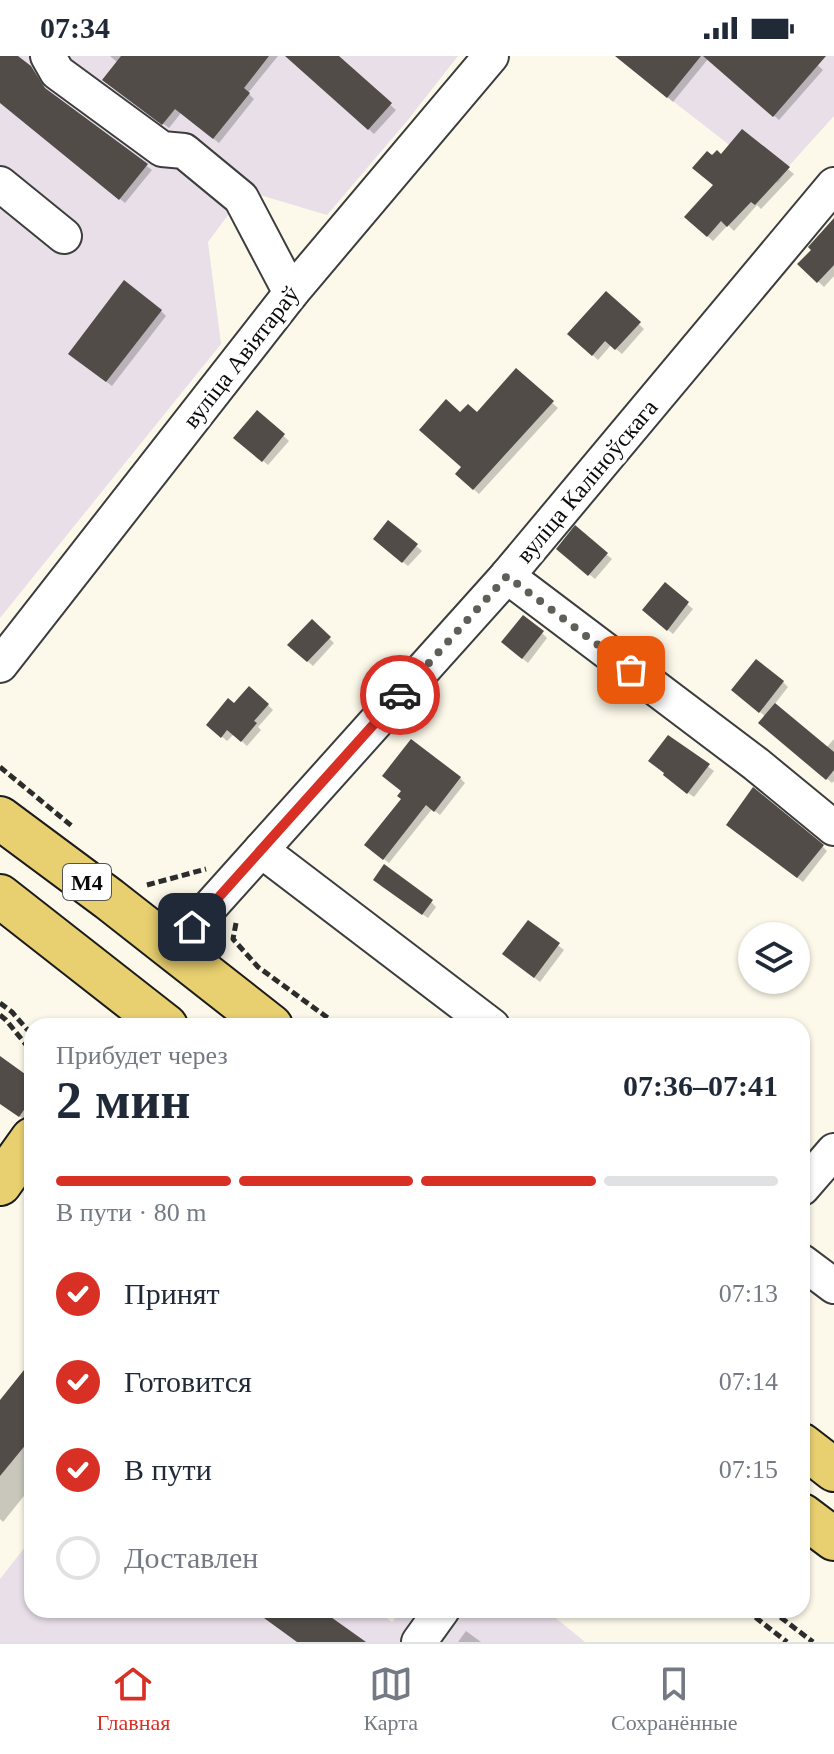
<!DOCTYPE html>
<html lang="ru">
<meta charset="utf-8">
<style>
body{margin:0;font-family:"Times New Roman",serif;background:#f6f6f7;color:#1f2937;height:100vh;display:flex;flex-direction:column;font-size:30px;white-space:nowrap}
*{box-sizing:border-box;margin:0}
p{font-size:26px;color:#747a83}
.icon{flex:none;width:44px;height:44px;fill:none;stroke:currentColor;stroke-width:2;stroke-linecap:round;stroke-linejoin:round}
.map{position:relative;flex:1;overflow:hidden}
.drawer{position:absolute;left:24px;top:962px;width:786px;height:600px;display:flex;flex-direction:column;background:#fff;border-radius:24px;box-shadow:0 2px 6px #0004}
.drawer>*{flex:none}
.controls{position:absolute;left:738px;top:866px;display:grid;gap:16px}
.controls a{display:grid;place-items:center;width:72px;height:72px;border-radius:50%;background:#fff;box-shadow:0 2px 6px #0004;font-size:40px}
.pin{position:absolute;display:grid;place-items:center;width:68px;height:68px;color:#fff;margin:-34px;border-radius:16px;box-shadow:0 4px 12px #0006}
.courier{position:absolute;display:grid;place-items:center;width:80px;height:80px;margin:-40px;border:6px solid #d93025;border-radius:50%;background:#fff;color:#222;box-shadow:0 2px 10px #0007}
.overview em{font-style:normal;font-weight:800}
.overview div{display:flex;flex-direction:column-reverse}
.overview{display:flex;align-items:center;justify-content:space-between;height:136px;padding:0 32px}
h1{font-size:52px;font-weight:800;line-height:60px}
.bar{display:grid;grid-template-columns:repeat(4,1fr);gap:12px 8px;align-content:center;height:96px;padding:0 32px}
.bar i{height:10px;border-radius:6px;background:#e0e1e3}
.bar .selected{background:#d93025}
.bar p{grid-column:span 4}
ol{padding:0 32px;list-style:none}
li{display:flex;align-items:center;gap:24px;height:88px}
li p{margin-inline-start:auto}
li .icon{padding:8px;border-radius:50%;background:#d93025;color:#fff;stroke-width:4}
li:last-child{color:#747a83}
li i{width:44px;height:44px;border:4px solid #e0e1e3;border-radius:50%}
.status{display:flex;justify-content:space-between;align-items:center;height:56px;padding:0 40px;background:#fff;direction:ltr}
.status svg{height:22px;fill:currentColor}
.menu{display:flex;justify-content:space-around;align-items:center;height:112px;border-top:2px solid #e0e1e3;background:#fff;font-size:22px;color:#747a83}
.menu a{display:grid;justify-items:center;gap:4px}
.menu .selected{color:#d93025}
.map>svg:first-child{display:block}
</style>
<div class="status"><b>07:34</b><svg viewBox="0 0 49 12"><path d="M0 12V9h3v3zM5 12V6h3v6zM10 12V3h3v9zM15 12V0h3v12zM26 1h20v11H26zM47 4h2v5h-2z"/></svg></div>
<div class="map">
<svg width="834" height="1586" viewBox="0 0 834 1586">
<rect width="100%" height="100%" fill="#fcf9ea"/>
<g fill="#e8dfe8">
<polygon points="0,0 458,0 407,65 327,159 246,135 208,186 221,288 0,562"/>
<polygon points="615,0 834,0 834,60 788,111 778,127"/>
<polygon points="32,1482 32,1554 376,1554 392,1566 402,1554 546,1554 585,1586 0,1586 0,1523"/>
</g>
<g fill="#0003">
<polygon points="0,0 15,0 48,37 152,114 125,147 0,45"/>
<polygon points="110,0 278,0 248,37 254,43 219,87 181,57 169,72 110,29 118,7"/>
<polygon points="287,0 336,0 396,54 374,78"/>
<polygon points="616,0 808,0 823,14 779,64 708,3 673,46"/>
<polygon points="742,76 794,118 761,153 757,149 734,175 728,169 713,185 687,161 716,130 712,102 722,101"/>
<polygon points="834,165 834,220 824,231 800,208 813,194"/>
<polygon points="606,238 644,273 622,298 611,289 598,304 570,278"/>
<polygon points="161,255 166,260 112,330 76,303"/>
<polygon points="516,315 558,352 479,438 457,418 464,411 461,359 477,359"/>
<polygon points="258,356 289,385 268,409 241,387"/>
<polygon points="381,488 416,490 422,495 408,510"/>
<polygon points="564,498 606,498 612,503 595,523"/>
<polygon points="665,529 693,553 673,578 650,559"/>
<polygon points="312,566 334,587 313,610 290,589"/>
<polygon points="542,577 547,582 528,607 508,591"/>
<polygon points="783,626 788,631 774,649 826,692 834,683 834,725 832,727 766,672 766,661 739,639"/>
<polygon points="268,649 273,654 258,671 261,674 247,690 234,678 227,685 208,668 234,650"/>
<polygon points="669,681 714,715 694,741 670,724"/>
<polygon points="460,722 465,727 440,759 432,753 389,807 366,789"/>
<polygon points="733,774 822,790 827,795 803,826"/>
<polygon points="380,829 431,846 436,851 428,862"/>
<polygon points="528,866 564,894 540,926 510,903"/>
<polygon points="0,1002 32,1025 32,1054 25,1064 0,1047"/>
<polygon points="32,1308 32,1430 3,1466 0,1463 0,1347"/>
<polygon points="466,1575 481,1586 458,1586"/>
</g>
<g fill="#514c48">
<polygon points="0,0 18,0 31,10 45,32 148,108 119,144 0,47"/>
<polygon points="121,0 269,0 244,32 250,37 213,83 175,53 162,69 102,24"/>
<polygon points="285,0 339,0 392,47 368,74"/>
<polygon points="615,0 701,0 667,42"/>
<polygon points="703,0 826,0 773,61"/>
<polygon points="742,73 790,111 755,149 751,146 727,171 721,165 707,181 684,161 713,129 692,112 707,95 712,99 717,94 721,98"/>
<polygon points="834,162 834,209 817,227 797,208 811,194 808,191"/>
<polygon points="124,224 162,254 106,326 68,298"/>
<polygon points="606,235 641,266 615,294 605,285 592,300 567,278"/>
<polygon points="516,312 554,345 473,434 455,418 461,411 419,374 446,343 460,356 468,348 477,356"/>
<polygon points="257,354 285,378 262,406 233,382"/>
<polygon points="388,464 418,488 402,507 373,483"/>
<polygon points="575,469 608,497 588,520 556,493"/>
<polygon points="665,526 689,546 667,575 642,554"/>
<polygon points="523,559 544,575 522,603 501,586"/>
<polygon points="312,563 331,581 307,606 287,589"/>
<polygon points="756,603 784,625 759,657 731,634"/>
<polygon points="249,630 269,648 254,665 257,667 241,686 227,674 221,682 206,669 228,642 234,647"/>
<polygon points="775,647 834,696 834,714 826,724 758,667"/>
<polygon points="668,679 710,708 687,738 663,719 664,717 648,705"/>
<polygon points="411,683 461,721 434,756 426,749 383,804 364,789 401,743 397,740 401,735 382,720"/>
<polygon points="753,731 824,789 797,822 726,769"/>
<polygon points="384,808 433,844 422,859 373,824"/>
<polygon points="528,864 560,887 534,922 502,898"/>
<polygon points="0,1000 32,1023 32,1042 19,1061 0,1048"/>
<polygon points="32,1304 32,1381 0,1420 0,1344"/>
<polygon points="253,1554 321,1554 366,1586 297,1586"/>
</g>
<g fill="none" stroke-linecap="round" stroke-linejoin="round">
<defs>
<g id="minor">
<polyline points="48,0 57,16 162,93 184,95 241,142 291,237"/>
<polyline points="0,128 64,180"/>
<polyline points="507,520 756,708 834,772"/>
<polyline points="0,609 291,237 491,0"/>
<polyline points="261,794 492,970"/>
<polyline points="173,892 507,520 834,129"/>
<polyline points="802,1132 834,1095"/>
<polyline points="802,1206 834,1230"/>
<polyline points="419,1586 442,1554"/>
</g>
<g id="major">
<polyline points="0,762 109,843 271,970"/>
<polyline points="0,840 166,970"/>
<polyline points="0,1128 32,1083"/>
<polyline points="802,1389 834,1414"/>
<polyline points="802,1459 834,1483"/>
</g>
</defs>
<use href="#minor" stroke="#3d3d3d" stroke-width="38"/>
<use href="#major" stroke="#1b1b1b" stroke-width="46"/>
<g stroke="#2c2c2c" stroke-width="5" stroke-dasharray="8 4" stroke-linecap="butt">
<polyline points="0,711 73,771"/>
<polyline points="147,829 206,813"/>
<polyline points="236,867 233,883 258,911 339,970"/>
<polyline points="0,947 12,956 32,979"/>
<polyline points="0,959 6,964 32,996"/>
<polyline points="746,1554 787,1586"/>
<polyline points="771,1554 813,1586"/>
</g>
<use href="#minor" stroke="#fff" stroke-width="34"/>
<use href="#major" stroke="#e8cf6f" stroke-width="42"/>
</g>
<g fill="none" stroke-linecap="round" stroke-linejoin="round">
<polyline stroke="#5f5e58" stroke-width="8" stroke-dasharray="0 14.4" points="400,639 507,520 631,614"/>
<polyline stroke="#d93025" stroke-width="10" points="192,871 400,639"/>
</g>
<g text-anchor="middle" stroke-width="8" stroke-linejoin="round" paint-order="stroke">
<rect fill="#fff" stroke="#545454" stroke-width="2" x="63" y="808" width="48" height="36" rx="6"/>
<g font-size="22" font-weight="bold" fill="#0a0a0a">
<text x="87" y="834">М4</text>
</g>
<g font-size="24" fill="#0a0a0a" stroke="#fff">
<text transform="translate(241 301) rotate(-52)" y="8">вуліца Авіятараў</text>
<text transform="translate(587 425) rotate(-50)" y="8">вуліца Каліноўскага</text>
</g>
</g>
</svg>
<div class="controls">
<a><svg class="icon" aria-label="layers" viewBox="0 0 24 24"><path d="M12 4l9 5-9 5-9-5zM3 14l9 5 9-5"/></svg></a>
</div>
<div class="pin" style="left:631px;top:614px;background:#ea580c"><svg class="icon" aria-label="bag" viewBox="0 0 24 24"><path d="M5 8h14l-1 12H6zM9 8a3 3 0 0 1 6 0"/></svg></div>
<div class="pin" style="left:192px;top:871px;background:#1f2937"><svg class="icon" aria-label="home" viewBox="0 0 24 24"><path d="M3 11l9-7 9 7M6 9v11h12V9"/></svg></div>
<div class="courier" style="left:400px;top:639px"><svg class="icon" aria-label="car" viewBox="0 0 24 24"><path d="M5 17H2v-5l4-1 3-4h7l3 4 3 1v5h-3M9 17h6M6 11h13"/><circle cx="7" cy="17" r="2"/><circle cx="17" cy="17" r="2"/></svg></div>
<section class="drawer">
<div class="overview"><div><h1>2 мин</h1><p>Прибудет через</p></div><em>07:36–07:41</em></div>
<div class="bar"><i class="selected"></i><i class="selected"></i><i class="selected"></i><i></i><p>В пути · 80 m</p></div>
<ol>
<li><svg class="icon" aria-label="check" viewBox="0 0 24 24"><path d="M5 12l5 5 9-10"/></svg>Принят<p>07:13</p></li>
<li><svg class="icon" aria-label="check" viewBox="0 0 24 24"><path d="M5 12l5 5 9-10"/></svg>Готовится<p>07:14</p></li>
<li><svg class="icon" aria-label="check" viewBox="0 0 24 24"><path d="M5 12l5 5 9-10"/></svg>В пути<p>07:15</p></li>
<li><i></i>Доставлен</li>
</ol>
</section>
</div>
<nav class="menu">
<a class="selected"><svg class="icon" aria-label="home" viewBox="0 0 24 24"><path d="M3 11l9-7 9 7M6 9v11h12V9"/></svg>Главная</a>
<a><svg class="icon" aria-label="map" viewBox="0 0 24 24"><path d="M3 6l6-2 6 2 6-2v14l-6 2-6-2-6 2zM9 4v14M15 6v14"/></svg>Карта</a>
<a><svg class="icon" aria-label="saved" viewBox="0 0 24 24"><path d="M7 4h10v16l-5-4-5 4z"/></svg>Сохранённые</a>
</nav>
